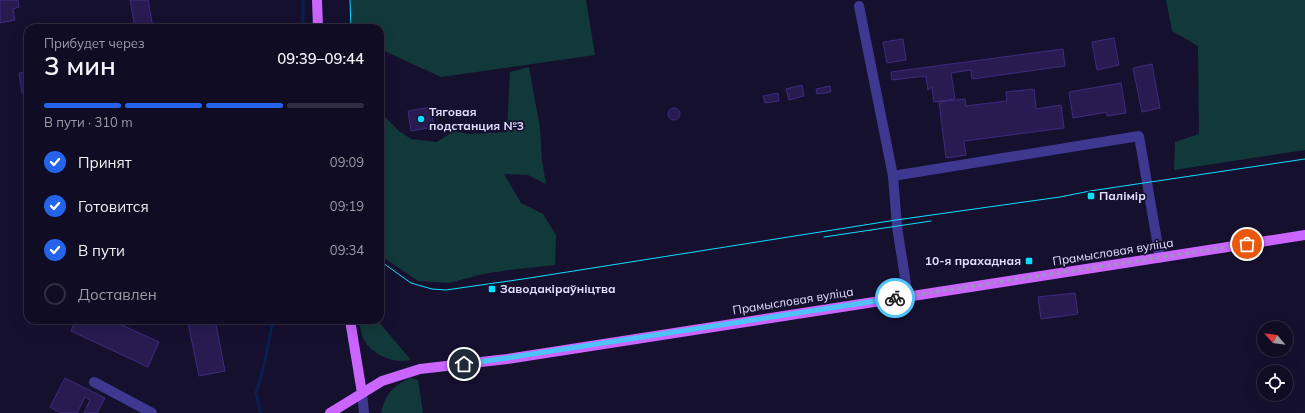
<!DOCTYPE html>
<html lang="ru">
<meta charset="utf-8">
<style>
body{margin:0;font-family:Mulish,sans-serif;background:#19152b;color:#f1f3f6;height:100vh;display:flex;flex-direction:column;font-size:15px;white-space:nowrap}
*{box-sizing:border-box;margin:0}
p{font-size:13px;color:#9c9ba6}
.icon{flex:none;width:22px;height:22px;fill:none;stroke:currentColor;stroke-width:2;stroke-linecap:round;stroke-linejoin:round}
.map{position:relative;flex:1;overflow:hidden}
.panel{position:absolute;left:24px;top:24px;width:360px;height:300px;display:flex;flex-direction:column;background:#100c23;border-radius:12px;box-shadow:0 4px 16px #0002,0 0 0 1px #302c41}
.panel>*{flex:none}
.needle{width:26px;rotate:298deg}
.controls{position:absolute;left:1257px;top:321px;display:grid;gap:8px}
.controls a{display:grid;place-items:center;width:36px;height:36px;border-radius:50%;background:#100c23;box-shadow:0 4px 16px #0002,0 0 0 1px #302c41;font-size:20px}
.pin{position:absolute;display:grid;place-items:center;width:34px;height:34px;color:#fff;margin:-17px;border:2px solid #fff;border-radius:50%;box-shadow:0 1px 4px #0007}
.courier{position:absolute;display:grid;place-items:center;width:40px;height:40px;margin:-20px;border:3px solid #4fc3f7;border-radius:50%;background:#fff;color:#222;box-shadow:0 1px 5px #0007}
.headline em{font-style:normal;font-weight:600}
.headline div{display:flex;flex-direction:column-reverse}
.headline{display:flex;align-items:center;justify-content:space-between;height:68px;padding:0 20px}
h1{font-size:26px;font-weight:600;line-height:30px}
.bar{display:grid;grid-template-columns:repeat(4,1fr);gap:6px 4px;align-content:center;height:48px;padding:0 20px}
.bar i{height:5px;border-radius:3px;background:#302c41}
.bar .on{background:#2563eb}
.bar p{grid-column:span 4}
ol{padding:0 20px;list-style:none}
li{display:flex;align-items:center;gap:12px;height:44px}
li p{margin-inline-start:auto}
li .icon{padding:4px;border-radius:50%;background:#2563eb;color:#fff;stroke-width:4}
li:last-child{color:#9c9ba6}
li i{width:22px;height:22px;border:2px solid #302c41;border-radius:50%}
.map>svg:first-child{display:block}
</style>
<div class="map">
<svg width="1305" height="413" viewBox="0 0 1305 413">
<rect width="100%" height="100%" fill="#16102f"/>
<g fill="#123939">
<polygon points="351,0 586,0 595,55 441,77 380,49 380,28 352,28"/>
<polygon points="1166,0 1305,0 1305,150 1174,170 1175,142 1199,134 1198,46 1172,31"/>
<polygon points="529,67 540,128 542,161 546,184 528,175 504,174 521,203 543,214 556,235 555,265 509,270 483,274 449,283 418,281 384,258 380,244 380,118 385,117 399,131 411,139 437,142 454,131 469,134 507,132 510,72"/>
<path d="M 359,320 L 377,320 L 411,360 C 392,364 370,354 362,336 C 361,331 360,325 359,320 Z"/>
<path d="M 410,378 L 418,380 L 423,413 L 381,413 C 386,393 392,387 410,378 Z"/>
</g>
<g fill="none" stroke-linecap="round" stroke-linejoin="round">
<g stroke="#072051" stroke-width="3">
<polyline points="303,0 303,28"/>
<polyline points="261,413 256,393 264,366 273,320"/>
</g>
</g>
<g fill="#271b51" stroke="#3e2b7f">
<polygon points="0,0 18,0 19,7 13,9 15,20 0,23"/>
<polygon points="130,0 148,0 153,28 135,28"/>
<polygon points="1114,38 1119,65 1097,70 1092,42"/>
<polygon points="903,39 906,60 887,63 883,42"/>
<polygon points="1063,49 1065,66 972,79 971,70 951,73 955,99 934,102 932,87 928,90 926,76 892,80 891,72"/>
<polygon points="1152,64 1160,108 1142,112 1133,68"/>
<polygon points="28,72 28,91 22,93 19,73"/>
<polygon points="1121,83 1126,113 1107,116 1107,112 1073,118 1069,92"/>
<polygon points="802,85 804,96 789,100 786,89"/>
<polygon points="830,86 831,92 817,94 816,89"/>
<polygon points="1034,89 1036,109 1061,105 1064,128 964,141 966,155 946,158 939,102 965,99 966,106 1007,101 1006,92"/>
<polygon points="778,93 779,101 765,103 763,96"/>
<polygon points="431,107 434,127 411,131 408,111"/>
<circle cx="674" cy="114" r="6"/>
<polygon points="1075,293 1078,314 1041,319 1038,297"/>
<polygon points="76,320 111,320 159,342 148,367 71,331"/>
<polygon points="184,320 215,320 225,371 199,376 188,323 186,324 186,320"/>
<polygon points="65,378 105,398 97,413 84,413 90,400 85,397 77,413 61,413 50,407"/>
</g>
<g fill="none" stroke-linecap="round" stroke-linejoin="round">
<g stroke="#3e3891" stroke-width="10">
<polyline points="859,6 893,176 897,227 908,296"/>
<polyline points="893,176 1139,136 1160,258"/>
<polyline points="94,382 152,413"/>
<polyline points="362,393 364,413"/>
</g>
<g stroke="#ca65ff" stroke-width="10">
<polyline points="317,0 318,28"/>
<polyline points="350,320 362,393"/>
<polyline points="330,413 382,381 420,369 507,359 1305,235"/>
</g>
<g stroke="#0adfff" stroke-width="1">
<polyline points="350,0 351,28"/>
<polyline points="824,237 931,221"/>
<polyline points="380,259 383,263 411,283 432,289 446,290 523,279 896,220 1060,197 1090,191 1305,159"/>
</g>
</g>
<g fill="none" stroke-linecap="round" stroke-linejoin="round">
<polyline stroke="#9b96b6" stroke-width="4" stroke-dasharray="0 7.2" points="895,298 1247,244"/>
<polyline stroke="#4fc3f7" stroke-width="5" points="464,364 507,358 895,298"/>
</g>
<g fill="#0adfff" stroke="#16102f" stroke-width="1.5">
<circle cx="421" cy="119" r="4"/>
<rect x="1087" y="192" width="8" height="8" rx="2"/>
<rect x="1025" y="257" width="8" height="8" rx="2"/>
<rect x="488" y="285" width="8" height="8" rx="2"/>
</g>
<g text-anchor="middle" stroke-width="3.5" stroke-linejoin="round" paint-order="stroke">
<g font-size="12" font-weight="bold" fill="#e2deff" stroke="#16102f" text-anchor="start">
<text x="429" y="116">Тяговая<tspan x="429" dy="14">подстанция №3</tspan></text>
<text x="1099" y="200">Палімір</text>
<text x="1021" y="265" text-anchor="end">10-я прахадная</text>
<text x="500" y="293">Заводакіраўніцтва</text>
</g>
<g font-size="12" fill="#e2deff" stroke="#16102f">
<text transform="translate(1113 252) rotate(-9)" y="4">Прамысловая вуліца</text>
<text transform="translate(793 301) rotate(-9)" y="4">Прамысловая вуліца</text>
</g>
</g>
</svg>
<div class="controls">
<a><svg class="needle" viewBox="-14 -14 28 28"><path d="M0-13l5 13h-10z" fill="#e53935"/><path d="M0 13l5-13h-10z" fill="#9c9ba6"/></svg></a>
<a><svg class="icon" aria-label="locate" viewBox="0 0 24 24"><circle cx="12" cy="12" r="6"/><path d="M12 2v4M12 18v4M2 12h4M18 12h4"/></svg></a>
</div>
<div class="pin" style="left:1247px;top:244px;background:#ea580c"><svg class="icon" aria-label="bag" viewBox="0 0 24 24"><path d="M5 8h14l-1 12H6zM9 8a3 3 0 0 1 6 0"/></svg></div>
<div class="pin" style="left:464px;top:364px;background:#1f2937"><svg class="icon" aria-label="home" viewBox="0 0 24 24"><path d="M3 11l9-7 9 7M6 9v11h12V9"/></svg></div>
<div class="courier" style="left:895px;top:298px"><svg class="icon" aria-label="bike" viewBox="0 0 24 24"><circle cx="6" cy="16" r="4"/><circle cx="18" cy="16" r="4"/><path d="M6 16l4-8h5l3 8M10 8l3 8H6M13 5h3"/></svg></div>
<section class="panel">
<div class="headline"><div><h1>3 мин</h1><p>Прибудет через</p></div><em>09:39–09:44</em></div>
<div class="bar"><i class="on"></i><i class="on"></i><i class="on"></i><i></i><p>В пути · 310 m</p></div>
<ol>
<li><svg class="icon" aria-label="check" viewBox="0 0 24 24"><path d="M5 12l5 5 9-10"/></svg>Принят<p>09:09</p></li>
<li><svg class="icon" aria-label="check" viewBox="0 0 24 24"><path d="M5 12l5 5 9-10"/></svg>Готовится<p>09:19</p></li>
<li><svg class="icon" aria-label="check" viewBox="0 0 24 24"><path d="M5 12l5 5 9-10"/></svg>В пути<p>09:34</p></li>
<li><i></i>Доставлен</li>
</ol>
</section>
</div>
